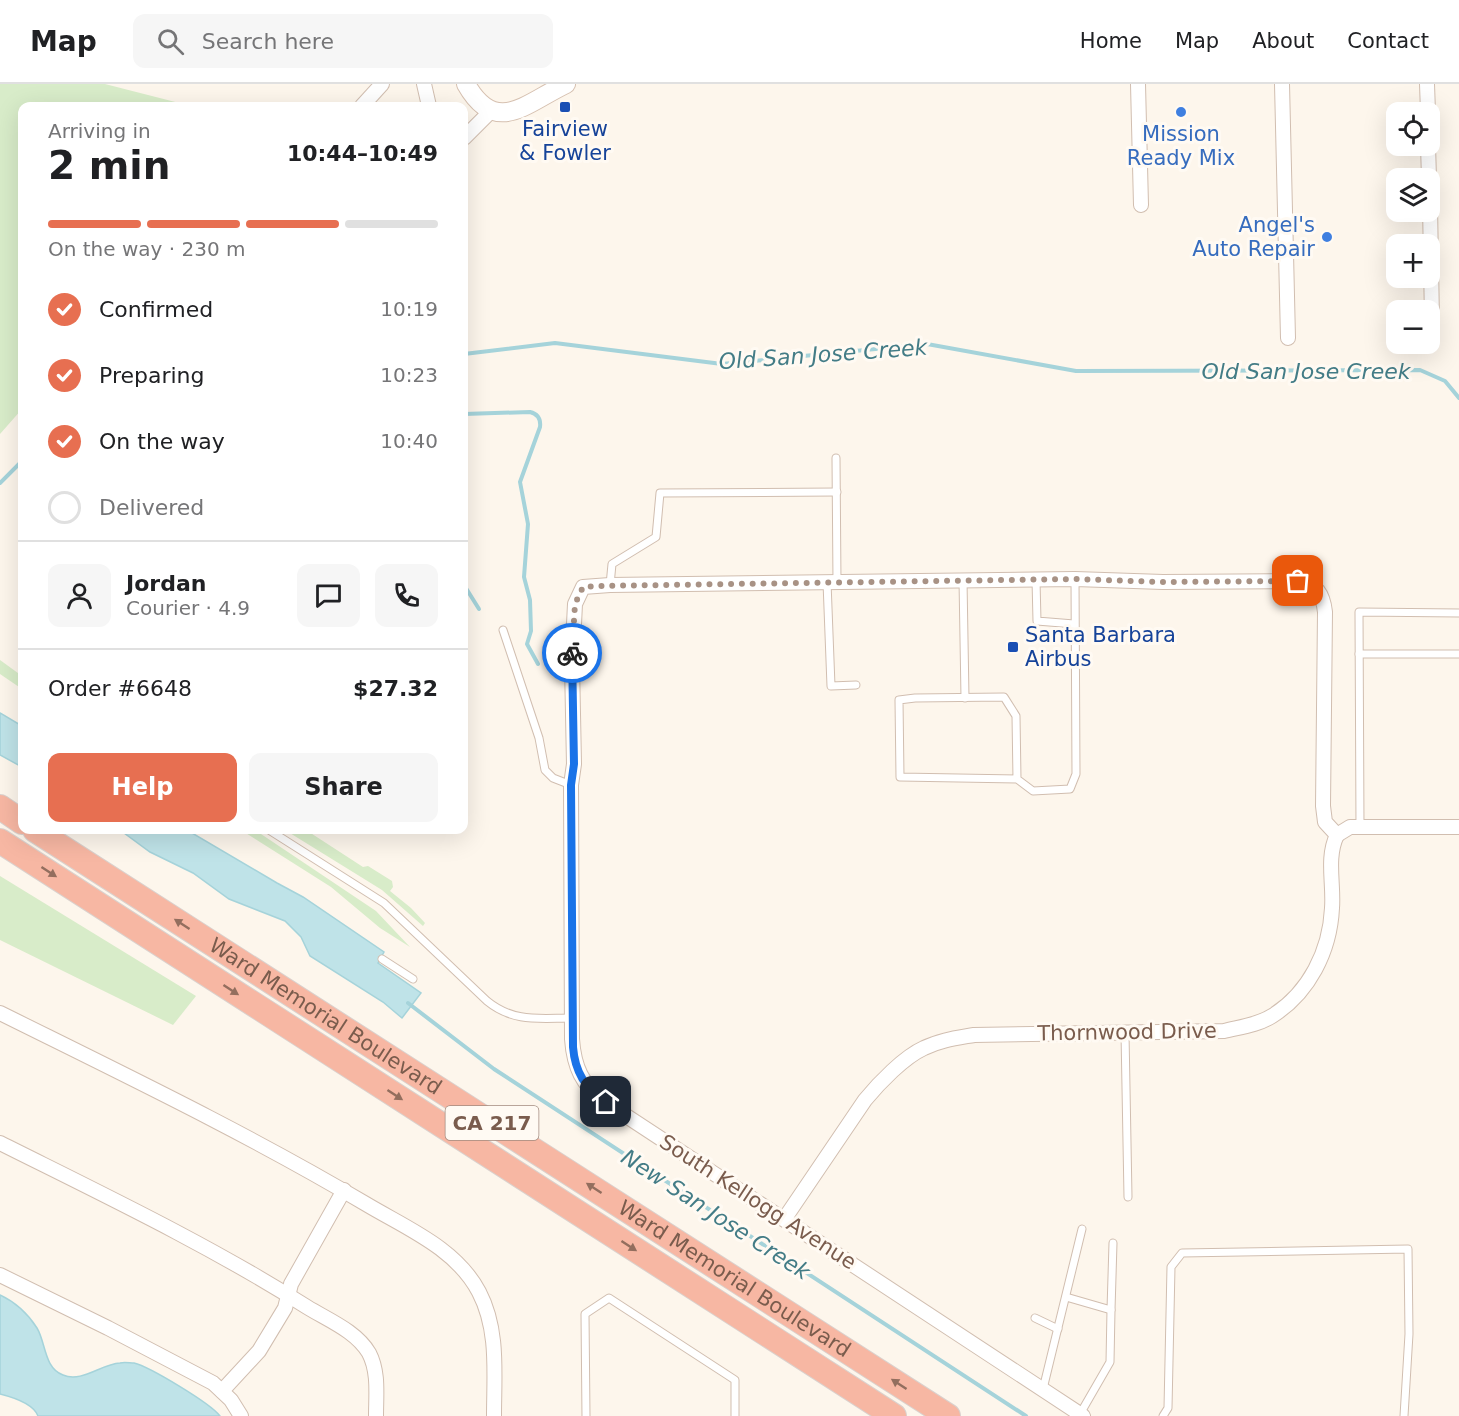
<!DOCTYPE html>
<meta charset="utf-8">
<style>
body{margin:0;font-family:"DejaVu Sans",sans-serif;background:#f6f6f6;color:#202124;height:100vh;display:flex;flex-direction:column;font-size:22px;white-space:nowrap}
*{box-sizing:border-box;margin:0}
p{font-size:20px;color:#757577}
.icon{flex:none;width:33px;height:33px;fill:none;stroke:currentColor;stroke-width:2;stroke-linecap:round;stroke-linejoin:round}
.map{position:relative;flex:1;overflow:hidden}
.drawer{position:absolute;left:18px;top:18px;width:450px;height:732px;display:flex;flex-direction:column;background:#fff;border-radius:12px;box-shadow:0 6px 24px #0002}
.drawer>*{flex:none}
.buttons{position:absolute;left:1386px;top:18px;display:grid;gap:12px}
.buttons a{display:grid;place-items:center;width:54px;height:54px;border-radius:12px;background:#fff;box-shadow:0 6px 24px #0002;font-size:30px}
.pin{position:absolute;display:grid;place-items:center;width:51px;height:51px;color:#fff;margin:-26px;border-radius:12px;box-shadow:0 3px 9px #0006}
.courier{position:absolute;display:grid;place-items:center;width:60px;height:60px;margin:-30px;border:4px solid #1a73e8;border-radius:50%;background:#fff;color:#222;box-shadow:0 2px 8px #0007}
.overview em{font-style:normal;font-weight:800}
.overview div{display:flex;flex-direction:column-reverse}
.overview{display:flex;align-items:center;justify-content:space-between;height:102px;padding:0 30px}
h1{font-size:39px;font-weight:800;line-height:45px}
.bar{display:grid;grid-template-columns:repeat(4,1fr);gap:9px 6px;align-content:center;height:72px;padding:0 30px}
.bar i{height:8px;border-radius:4px;background:#e0e0e0}
.bar .on{background:#e76f51}
.bar p{grid-column:span 4}
.line{display:flex;align-items:center;gap:15px;padding:0 30px;border-top:2px solid #e0e0e0}
.line div{flex:1}
.round{display:grid;place-items:center;flex:none;width:63px;height:63px;border-radius:12px;background:#f6f6f6}
ol{padding:0 30px;list-style:none}
li{display:flex;align-items:center;gap:18px;height:66px}
li p{margin-inline-start:auto}
li .icon{padding:6px;border-radius:50%;background:#e76f51;color:#fff;stroke-width:4}
li:last-child{color:#757577}
li i{width:33px;height:33px;border:3px solid #e0e0e0;border-radius:50%}
.primary-button{display:flex;gap:12px;margin-top:auto;padding:12px 30px}
.primary-button a{flex:1;height:69px;border-radius:12px;background:#e76f51;color:#fff;font-size:24px;font-weight:800;line-height:69px;text-align:center}
.primary-button a+a{background:#f6f6f6;color:#202124}
header{display:flex;align-items:center;gap:36px;box-sizing:border-box;height:84px;padding:0 30px;background:#fff;border-bottom:2px solid #e0e0e0}
header strong{font-size:28px}
nav{display:flex;gap:33px;margin-inline-start:auto;font-size:21px}
.search{width:420px;height:54px;background:#f6f6f6;display:flex;align-items:center;gap:15px;box-sizing:border-box;padding:0 21px;border-radius:12px;color:#757577;font-size:22px}
.map>svg:first-child{display:block}
</style>
<header>
<strong>Map</strong>
<div class="search"><svg class="icon" aria-label="search" viewBox="0 0 24 24"><circle cx="10" cy="10" r="6"/><path d="M15 15l6 6"/></svg>Search here</div>
<nav><a>Home</a><a>Map</a><a>About</a><a>Contact</a></nav>
</header>
<div class="map">
<svg width="1459" height="1332" viewBox="0 0 1459 1332">
<rect width="100%" height="100%" fill="#fdf6ec"/>
<g fill="#d8ecc9">
<polygon points="0,0 105,0 191,22 22,22 22,325 0,350"/>
<polygon points="0,576 22,592 22,605 0,590"/>
<polygon points="241,746 253,746 261,750 376,827 410,863 380,844 331,803"/>
<polygon points="285,746 306,746 363,783 368,782 392,797 393,803 390,807 411,824 425,839 423,842 382,806"/>
<polygon points="0,792 196,912 173,941 0,856"/>
</g>
<g fill="#bfe3e8" stroke="#a5d3da" stroke-width="1.5">
<polygon points="0,629 22,642 22,683 0,671"/>
<polygon points="120,746 187,746 277,799 303,813 384,868 378,879 421,909 402,934 383,918 310,872 301,853 285,837 229,815 193,789 150,768"/>
<path d="M 0,1211 C 15,1218 28,1230 37,1244 C 46,1259 44,1284 63,1291 C 82,1299 101,1280 120,1279 C 124,1278 130,1279 134,1279 C 150,1283 210,1319 220,1332 L 38,1332 C 33,1319 12,1313 0,1310 Z"/>
</g>
<g fill="none" stroke-linecap="round" stroke-linejoin="round">
<g stroke="#a5d3da" stroke-width="4">
<polyline points="464,270 555,259 722,280 927,260 1076,287 1420,286 1445,297 1459,314"/>
<path d="M 464,330 L 530,328 C 538,330 541,335 540,343 L 520,398 L 528,440 L 524,493 L 530,516 L 531,547 L 527,560 L 538,580"/>
<polyline points="0,399 22,377"/>
<polyline points="464,501 479,525"/>
<polyline points="408,919 494,985 1026,1332"/>
</g>
<defs>
<g id="lane">
<polyline points="836,374 837,498"/>
<polyline points="963,496 965,614"/>
<polyline points="1036,496 1037,537 1074,540"/>
<polyline points="827,498 831,602 856,601"/>
<polyline points="610,501 612,480 656,453 660,409 837,408"/>
<polyline points="503,546 539,654 545,686 553,694 571,701"/>
<polyline points="1359,570 1459,570"/>
<polyline points="1017,695 1016,632 1004,613 915,614 899,616 900,693 1017,695 1033,707 1070,705 1076,690 1075,495"/>
<polyline points="1360,743 1359,528 1459,529"/>
<path d="M 269,746 L 384,819 L 487,917 C 514,939 540,934 572,934"/>
<polyline points="382,875 413,895"/>
<polyline points="1125,949 1128,1113"/>
<polyline points="1066,1213 1111,1226 1113,1159"/>
<polyline points="1035,1234 1058,1245"/>
<polyline points="1043,1305 1082,1145"/>
<polyline points="1080,1330 1110,1278 1111,1226"/>
<polyline points="586,1332 585,1230 609,1214 735,1296 735,1332"/>
<polyline points="1163,1332 1168,1324 1171,1183 1182,1169 1408,1165 1409,1250 1404,1332"/>
</g>
<g id="street">
<polyline points="424,0 429,22"/>
<polyline points="1138,0 1141,121"/>
<polyline points="1282,0 1288,254"/>
<polyline points="1427,0 1428,28"/>
<polyline points="362,22 382,0"/>
<polyline points="464,54 491,27"/>
<polyline points="1428,62 1429,94"/>
<polyline points="1430,121 1432,237"/>
<polyline points="1337,751 1350,743 1459,743"/>
<path d="M 0,929 C 123,990 248,1050 366,1120 C 406,1144 456,1164 479,1208 C 499,1246 494,1290 494,1332"/>
<path d="M 0,1059 C 104,1111 209,1161 307,1223 C 328,1236 356,1247 369,1269 C 379,1288 376,1311 376,1332"/>
<path d="M 785,1134 L 865,1016 C 879,999 904,973 924,964 C 940,956 957,954 974,951 L 1224,947 C 1240,943 1258,941 1272,932 C 1309,909 1330,867 1332,824 C 1334,800 1326,774 1337,751 L 1325,738 L 1323,722 L 1325,528 C 1323,510 1317,500 1298,497 L 1163,498 L 1075,495 L 610,501 L 583,503 L 575,520 L 572,580 L 574,680 L 571,701 L 572,955 C 574,983 582,1001 605,1018 L 1083,1332"/>
<polyline points="0,1191 108,1244 213,1299 231,1316 241,1332"/>
<polyline points="222,1307 259,1267 285,1224 291,1200 344,1106"/>
</g>
<path id="secondary" d="M 466,0 C 496,53 526,19 566,0"/>
<g id="highway">
<polyline points="0,723 22,738"/>
<path id="s1" d="M 35,746 L 948,1332"/>
<polyline points="0,757 894,1332"/>
</g>
</defs>
<use href="#lane" stroke="#d1beb0" stroke-width="9"/>
<use href="#street" stroke="#d1beb0" stroke-width="16"/>
<use href="#secondary" stroke="#d6c0b0" stroke-width="20"/>
<use href="#highway" stroke="#dad1cd" stroke-width="26"/>
<use href="#lane" stroke="#fff" stroke-width="7"/>
<use href="#street" stroke="#fff" stroke-width="14"/>
<use href="#secondary" stroke="#fff" stroke-width="18"/>
<use href="#highway" stroke="#f7b7a3" stroke-width="24"/>
</g>
<defs><path id="oneway-solid" d="M-6-.8H1V-3.2L6.5 0L1 3.2V.8H-6Z" transform="scale(1.5)"/></defs>
<g fill="#936e5e">
<use href="#oneway-solid" transform="translate(49 788) rotate(33)"/>
<use href="#oneway-solid" transform="translate(182 840) rotate(-147)"/>
<use href="#oneway-solid" transform="translate(231 906) rotate(33)"/>
<use href="#oneway-solid" transform="translate(395 1011) rotate(33)"/>
<use href="#oneway-solid" transform="translate(594 1104) rotate(-147)"/>
<use href="#oneway-solid" transform="translate(629 1162) rotate(33)"/>
<use href="#oneway-solid" transform="translate(899 1300) rotate(-147)"/>
</g>
<g fill="none" stroke-linecap="round" stroke-linejoin="round">
<polyline stroke="#a89285" stroke-width="6" stroke-dasharray="0 10.8" points="572,569 575,520 583,503 596,502 1075,495 1163,498 1298,497"/>
<path stroke="#1a73e8" stroke-width="8" d="M 572,569 L 574,680 L 571,701 L 573,963 C 575,988 585,1004 606,1018"/>
</g>
<g fill="#1a4fb4" stroke="#fffaf3" stroke-width="2">
<rect x="559" y="17" width="12" height="12" rx="3"/>
<rect x="1007" y="557" width="12" height="12" rx="3"/>
</g>
<g fill="#3f7fe0" stroke="#fffaf3" stroke-width="2">
<circle cx="1181" cy="28" r="6"/>
<circle cx="1327" cy="153" r="6"/>
</g>
<g text-anchor="middle" stroke-width="6" stroke-linejoin="round" paint-order="stroke">
<rect fill="#fffaf3" stroke="#a28b7f" stroke-width="1.5" x="445.5" y="1022" width="93" height="34" rx="4.5"/>
<g font-size="20" font-weight="bold" fill="#7a5c4d">
<text x="492" y="1046">CA 217</text>
</g>
<g font-size="21" fill="#164399" stroke="#fffaf3">
<text x="565" y="52">Fairview<tspan x="565" dy="24">&amp; Fowler</tspan></text>
<text x="1025" y="558" text-anchor="start">Santa Barbara<tspan x="1025" dy="24">Airbus</tspan></text>
</g>
<g font-size="21" fill="#366cbe" stroke="#fffaf3">
<text x="1181" y="57">Mission<tspan x="1181" dy="24">Ready Mix</tspan></text>
<text x="1315" y="148" text-anchor="end">Angel's<tspan x="1315" dy="24">Auto Repair</tspan></text>
</g>
<g font-size="21" fill="#7a5c4d" stroke="#fffaf3">
<text dy="7" stroke="none"><textPath href="#s1" startOffset="345">Ward Memorial Boulevard</textPath></text>
<text transform="translate(1127 948) rotate(-1)" y="7">Thornwood Drive</text>
<text transform="translate(758 1118) rotate(33)" y="7">South Kellogg Avenue</text>
<text dy="7" stroke="none"><textPath href="#s1" startOffset="831">Ward Memorial Boulevard</textPath></text>
</g>
<g font-size="22" font-style="italic" fill="#437c86" stroke="#fffaf3">
<text transform="translate(823 270) rotate(-4)" y="8">Old San Jose Creek</text>
<text x="1306" y="295">Old San Jose Creek</text>
<text transform="translate(716 1130) rotate(33)" y="8">New San Jose Creek</text>
</g>
</g>
</svg>
<div class="buttons">
<a><svg class="icon" aria-label="locate" viewBox="0 0 24 24"><circle cx="12" cy="12" r="6"/><path d="M12 2v4M12 18v4M2 12h4M18 12h4"/></svg></a>
<a><svg class="icon" aria-label="layers" viewBox="0 0 24 24"><path d="M12 4l9 5-9 5-9-5zM3 14l9 5 9-5"/></svg></a>
<a>+</a>
<a>−</a>
</div>
<div class="pin" style="left:1298px;top:497px;background:#ea580c"><svg class="icon" aria-label="bag" viewBox="0 0 24 24"><path d="M5 8h14l-1 12H6zM9 8a3 3 0 0 1 6 0"/></svg></div>
<div class="pin" style="left:606px;top:1018px;background:#1f2937"><svg class="icon" aria-label="home" viewBox="0 0 24 24"><path d="M3 11l9-7 9 7M6 9v11h12V9"/></svg></div>
<div class="courier" style="left:572px;top:569px"><svg class="icon" aria-label="bike" viewBox="0 0 24 24"><circle cx="6" cy="16" r="4"/><circle cx="18" cy="16" r="4"/><path d="M6 16l4-8h5l3 8M10 8l3 8H6M13 5h3"/></svg></div>
<section class="drawer">
<div class="overview"><div><h1>2 min</h1><p>Arriving in</p></div><em>10:44–10:49</em></div>
<div class="bar"><i class="on"></i><i class="on"></i><i class="on"></i><i></i><p>On the way · 230 m</p></div>
<ol>
<li><svg class="icon" aria-label="check" viewBox="0 0 24 24"><path d="M5 12l5 5 9-10"/></svg>Confirmed<p>10:19</p></li>
<li><svg class="icon" aria-label="check" viewBox="0 0 24 24"><path d="M5 12l5 5 9-10"/></svg>Preparing<p>10:23</p></li>
<li><svg class="icon" aria-label="check" viewBox="0 0 24 24"><path d="M5 12l5 5 9-10"/></svg>On the way<p>10:40</p></li>
<li><i></i>Delivered</li>
</ol>
<div class="line" style="height:108px"><a class="round"><svg class="icon" aria-label="person" viewBox="0 0 24 24"><circle cx="12" cy="8" r="4"/><path d="M4 21q1-7 8-7t8 7"/></svg></a><div><b>Jordan</b><p>Courier · 4.9</p></div><a class="round"><svg class="icon" aria-label="chat" viewBox="0 0 24 24"><path d="M4 5h16v11H9l-5 4z"/></svg></a><a class="round"><svg class="icon" aria-label="phone" viewBox="0 0 24 24"><path d="M5 4h4l2 5-3 2q2 4 5 5l2-3 5 2v4C11 20 4 13 5 4z"/></svg></a></div>
<div class="line" style="height:78px"><div>Order #6648</div><b>$27.32</b></div>
<div class="primary-button"><a>Help</a><a>Share</a></div>
</section>
</div>
